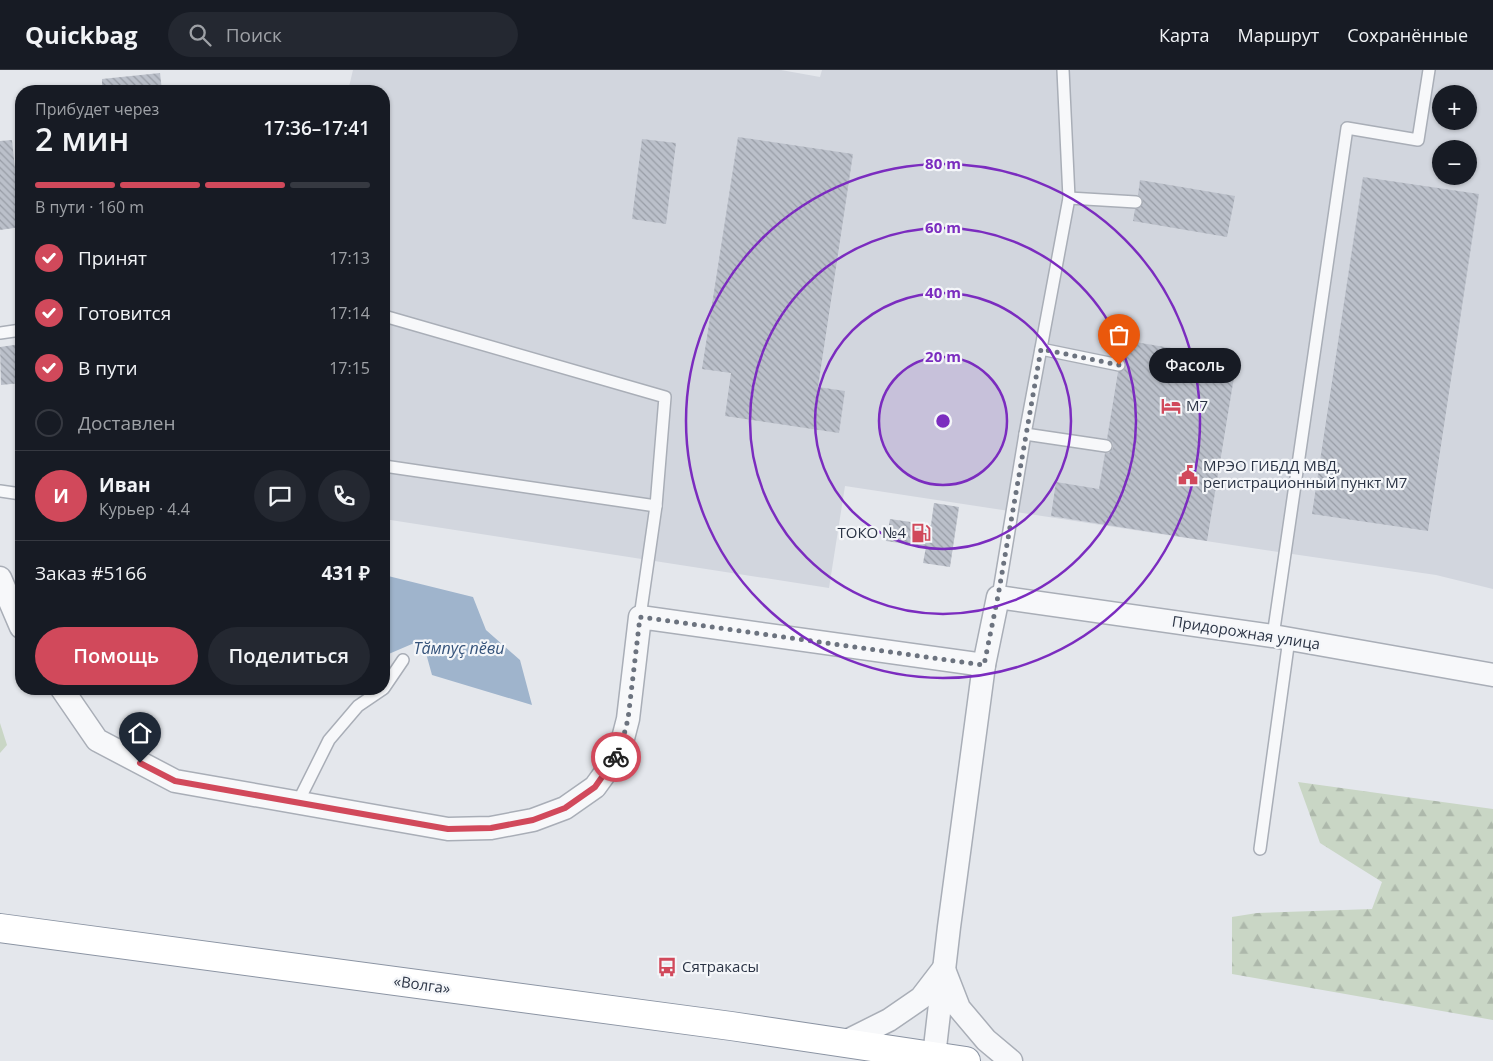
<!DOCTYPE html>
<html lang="ru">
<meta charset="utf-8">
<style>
body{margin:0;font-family:"Open Sans",sans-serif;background:#242831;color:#f1f3f6;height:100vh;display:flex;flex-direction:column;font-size:19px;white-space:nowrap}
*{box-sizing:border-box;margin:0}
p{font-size:16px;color:#9ea1a6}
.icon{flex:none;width:28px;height:28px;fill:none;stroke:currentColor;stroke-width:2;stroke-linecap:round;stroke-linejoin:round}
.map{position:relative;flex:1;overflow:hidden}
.details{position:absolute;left:15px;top:15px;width:375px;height:610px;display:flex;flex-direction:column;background:#171b24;border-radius:20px;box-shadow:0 1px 4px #0004}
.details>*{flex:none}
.tools{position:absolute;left:1432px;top:15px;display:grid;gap:10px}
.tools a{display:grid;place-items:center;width:45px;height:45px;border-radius:50%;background:#171b24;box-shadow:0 1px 4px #0004;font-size:25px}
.pin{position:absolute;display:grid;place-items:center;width:42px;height:42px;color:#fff;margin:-51px -21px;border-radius:50% 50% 50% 0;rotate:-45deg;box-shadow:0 0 5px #0007}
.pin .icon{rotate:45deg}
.courier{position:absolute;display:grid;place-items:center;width:50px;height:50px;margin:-25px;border:4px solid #d1495b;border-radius:50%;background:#fff;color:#222;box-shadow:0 1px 6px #0007}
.bubble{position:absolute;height:35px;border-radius:18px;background:#171b24;box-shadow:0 1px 4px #0004;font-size:16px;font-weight:600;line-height:35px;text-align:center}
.overview em{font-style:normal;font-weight:600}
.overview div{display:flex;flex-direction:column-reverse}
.overview{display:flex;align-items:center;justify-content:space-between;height:85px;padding:0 20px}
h1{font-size:32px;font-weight:600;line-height:38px}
.bar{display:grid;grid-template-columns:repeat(4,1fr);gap:8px 5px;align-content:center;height:60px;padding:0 20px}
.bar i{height:6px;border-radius:4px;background:#363941}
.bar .active{background:#d1495b}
.bar p{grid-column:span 4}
.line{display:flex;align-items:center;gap:12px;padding:0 20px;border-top:1px solid #363941}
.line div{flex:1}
.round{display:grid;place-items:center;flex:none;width:52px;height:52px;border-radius:26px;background:#242831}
ol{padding:0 20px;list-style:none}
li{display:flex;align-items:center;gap:15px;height:55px}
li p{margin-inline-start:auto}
li .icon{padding:5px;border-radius:50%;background:#d1495b;color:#fff;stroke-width:4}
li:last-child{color:#9ea1a6}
li i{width:28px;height:28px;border:2px solid #363941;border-radius:50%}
.cta{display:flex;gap:10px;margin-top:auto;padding:10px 20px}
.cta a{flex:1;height:58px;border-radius:30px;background:#d1495b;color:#fff;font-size:20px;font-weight:600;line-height:58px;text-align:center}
.cta a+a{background:#242831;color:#f1f3f6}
header{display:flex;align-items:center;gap:30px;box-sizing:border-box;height:70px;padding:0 25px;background:#171b24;border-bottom:1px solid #363941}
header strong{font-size:24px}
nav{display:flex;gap:28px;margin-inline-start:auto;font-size:18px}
.search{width:350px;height:45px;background:#242831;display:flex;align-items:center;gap:12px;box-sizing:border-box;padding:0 18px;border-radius:28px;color:#9ea1a6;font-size:19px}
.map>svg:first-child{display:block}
</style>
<header>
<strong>Quickbag</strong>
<div class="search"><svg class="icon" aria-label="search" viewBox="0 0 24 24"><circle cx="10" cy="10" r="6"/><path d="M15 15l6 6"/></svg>Поиск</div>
<nav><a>Карта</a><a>Маршрут</a><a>Сохранённые</a></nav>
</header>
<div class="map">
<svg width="1493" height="991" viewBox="0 0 1493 991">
<defs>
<pattern id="forest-firs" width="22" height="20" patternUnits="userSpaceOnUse" patternTransform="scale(1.25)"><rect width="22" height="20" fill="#c9d6c5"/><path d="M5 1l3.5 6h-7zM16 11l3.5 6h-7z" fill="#adb8ab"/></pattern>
<pattern id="building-back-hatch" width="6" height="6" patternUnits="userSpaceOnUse" patternTransform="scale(1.25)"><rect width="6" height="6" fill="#bbc0ca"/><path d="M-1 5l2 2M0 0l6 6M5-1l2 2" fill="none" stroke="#989da6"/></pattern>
</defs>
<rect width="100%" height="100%" fill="#e4e7ec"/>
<path fill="#d2d6de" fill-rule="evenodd" d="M 353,0 L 781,0 L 820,7 L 822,0 L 1493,0 L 1493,519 L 1436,505 L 1265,480 L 845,416 L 829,518 L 384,449 L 384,21 L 348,21 ZM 1441,24 L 1469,24 L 1469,51 L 1441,51 ZM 1441,79 L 1469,79 L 1469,106 L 1441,106 Z"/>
<g fill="url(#forest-firs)">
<polygon points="0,653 7,675 0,683"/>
<polygon points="1298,712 1493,739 1493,950 1232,904 1232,847 1257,843 1372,839 1382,812 1320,773"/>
</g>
<polygon fill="#9fb4cc" points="384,505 473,527 486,560 520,590 532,635 432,605 424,576 412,574 384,586"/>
<g fill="url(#building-back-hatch)">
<polygon points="160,3 162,21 102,21 102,9"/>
<polygon points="738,67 853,84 818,317 845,321 839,363 725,346 731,303 702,299"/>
<polygon points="642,69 676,73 666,154 632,149"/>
<polygon points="12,70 21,157 0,160 0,71"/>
<polygon points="1363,107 1479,124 1428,461 1312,444"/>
<polygon points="1140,110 1235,126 1227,167 1133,151 1135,139 1140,138 1143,133 1142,128 1138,125"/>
<polygon points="1123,270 1237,289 1207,471 1051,446 1056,412 1099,419 1105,383 1109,383 1113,378 1113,373 1107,369 1118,302 1124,300 1126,296 1124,290 1120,288"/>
<polygon points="21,274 21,313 1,315 0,277"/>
<polygon points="934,433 959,437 950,497 923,493 926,477 886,471 890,449 931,455"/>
</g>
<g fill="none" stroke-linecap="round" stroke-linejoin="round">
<defs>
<g id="service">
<polyline points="1069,128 1136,132"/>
<polyline points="384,246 665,327 656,436 640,547"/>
<polyline points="0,263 21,260"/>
<polyline points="1041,279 1119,295"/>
<polyline points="1025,364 1106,376"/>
<polyline points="384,396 656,436"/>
<polyline points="0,421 21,424"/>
<polyline points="998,527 1025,364 1069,128 1063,0"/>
<polyline points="1273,566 1347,58 1418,70 1429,0"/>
<polyline points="384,618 403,590"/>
<polyline points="298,732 329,670 358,636 383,619"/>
<polyline points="1260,779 1289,569"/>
</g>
<g id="minor">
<polyline points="0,508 21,557"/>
<polyline points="62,619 97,670 175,711 448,759 491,758 533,750 565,738 595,717 619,684 628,649 640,547 984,595"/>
<polyline points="945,902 959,938 986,970 1011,991"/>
<polyline points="843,973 889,950 921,928 944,898"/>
<polyline points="934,986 949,857 984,595 998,527 1273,566 1493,605"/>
</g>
<polyline id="trunk" points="0,858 731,956 966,991"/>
</defs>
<use href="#service" stroke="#a9aeb7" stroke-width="14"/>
<use href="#minor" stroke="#a9aeb7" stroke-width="25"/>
<use href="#trunk" stroke="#8b94a3" stroke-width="30"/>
<use href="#service" stroke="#f7f8fa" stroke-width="11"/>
<use href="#minor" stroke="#f7f8fa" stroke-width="22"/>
<use href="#trunk" stroke="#fff" stroke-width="28"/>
</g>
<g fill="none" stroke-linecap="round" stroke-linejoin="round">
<polyline stroke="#6c737f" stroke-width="5" stroke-dasharray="0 9" points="616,687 619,684 628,649 640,547 984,595 998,526 1041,279 1119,295"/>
<polyline stroke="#d1495b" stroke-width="6" points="140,693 175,711 448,759 491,758 533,750 565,738 595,717 616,687"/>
</g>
<circle cx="943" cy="351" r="64" fill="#7b2cbf" fill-opacity=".12"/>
<g fill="none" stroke="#7b2cbf" stroke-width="2.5">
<circle cx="943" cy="351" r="64"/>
<circle cx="943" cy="351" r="128"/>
<circle cx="943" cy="351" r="193"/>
<circle cx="943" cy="351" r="257"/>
</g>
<defs>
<symbol id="hotel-bare" viewBox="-9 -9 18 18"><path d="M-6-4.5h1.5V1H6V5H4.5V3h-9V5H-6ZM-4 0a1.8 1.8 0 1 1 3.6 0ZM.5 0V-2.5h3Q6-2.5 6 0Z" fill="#d1495b" stroke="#f4f6f9" stroke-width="2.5" paint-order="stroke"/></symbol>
<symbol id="civic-bare" viewBox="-9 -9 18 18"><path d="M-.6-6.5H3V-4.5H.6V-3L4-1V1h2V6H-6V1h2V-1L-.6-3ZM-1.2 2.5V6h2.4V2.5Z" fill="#d1495b" stroke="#f4f6f9" stroke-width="2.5" paint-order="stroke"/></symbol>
<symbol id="fuel-bare" viewBox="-9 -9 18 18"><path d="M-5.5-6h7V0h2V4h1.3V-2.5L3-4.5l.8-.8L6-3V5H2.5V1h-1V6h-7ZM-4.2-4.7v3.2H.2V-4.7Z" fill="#d1495b" stroke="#f4f6f9" stroke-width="2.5" paint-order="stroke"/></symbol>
<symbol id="bus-bare" viewBox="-9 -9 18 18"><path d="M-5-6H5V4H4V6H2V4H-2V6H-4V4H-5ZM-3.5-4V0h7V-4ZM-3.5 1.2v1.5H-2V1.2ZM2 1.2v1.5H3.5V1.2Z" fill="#d1495b" stroke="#f4f6f9" stroke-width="2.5" paint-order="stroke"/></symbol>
</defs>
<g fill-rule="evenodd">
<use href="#hotel-bare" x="1157" y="322" width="28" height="28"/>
<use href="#civic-bare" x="1174" y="391" width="28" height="28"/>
<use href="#fuel-bare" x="907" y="449" width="28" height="28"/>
<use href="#bus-bare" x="653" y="883" width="28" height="28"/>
</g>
<g text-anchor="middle" stroke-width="4.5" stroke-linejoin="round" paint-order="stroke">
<g font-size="15" fill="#2b3445" stroke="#f4f6f9" text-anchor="start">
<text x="1186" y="341">М7</text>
<text x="1203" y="401">МРЭО ГИБДД МВД,<tspan x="1203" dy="17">регистрационный пункт М7</tspan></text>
<text x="906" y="468" text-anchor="end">ТОКО №4</text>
<text x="682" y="902">Сятракасы</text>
</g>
<g font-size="15" fill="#2b3445" stroke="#f4f6f9">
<text transform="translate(1246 563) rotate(9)" y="5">Придорожная улица</text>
<text transform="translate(422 915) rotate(8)" y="5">«Волга»</text>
</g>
<g font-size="16" font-style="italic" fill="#34527a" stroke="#f4f6f9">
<text x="459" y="584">Тӑмпуҫ пӗви</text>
</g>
</g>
<circle cx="943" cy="351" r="8" fill="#7b2cbf" stroke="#f4f6f9" stroke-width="2.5"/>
<g font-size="15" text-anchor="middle" font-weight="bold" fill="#7b2cbf" stroke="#f4f6f9" stroke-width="4.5" stroke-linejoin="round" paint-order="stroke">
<text x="943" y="99">80 m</text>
<text x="943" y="163">60 m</text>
<text x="943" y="228">40 m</text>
<text x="943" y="292">20 m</text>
</g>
</svg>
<div class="tools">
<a>+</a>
<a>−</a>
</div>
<div class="pin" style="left:1119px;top:295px;background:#ea580c"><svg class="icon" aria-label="bag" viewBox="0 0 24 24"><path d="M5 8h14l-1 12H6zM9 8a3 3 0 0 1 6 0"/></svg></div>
<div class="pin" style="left:140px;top:693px;background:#1f2937"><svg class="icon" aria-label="home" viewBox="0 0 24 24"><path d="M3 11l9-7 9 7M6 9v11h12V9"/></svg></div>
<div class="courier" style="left:616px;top:687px"><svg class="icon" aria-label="bike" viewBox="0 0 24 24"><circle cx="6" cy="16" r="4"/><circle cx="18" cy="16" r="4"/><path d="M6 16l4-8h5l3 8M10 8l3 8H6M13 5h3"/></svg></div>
<div class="bubble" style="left:1149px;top:278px;width:92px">Фасоль</div>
<section class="details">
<div class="overview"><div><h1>2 мин</h1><p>Прибудет через</p></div><em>17:36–17:41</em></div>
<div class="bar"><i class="active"></i><i class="active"></i><i class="active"></i><i></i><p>В пути · 160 m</p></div>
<ol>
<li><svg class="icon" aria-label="check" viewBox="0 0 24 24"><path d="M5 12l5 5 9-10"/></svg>Принят<p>17:13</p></li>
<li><svg class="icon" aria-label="check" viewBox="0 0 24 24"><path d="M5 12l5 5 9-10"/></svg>Готовится<p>17:14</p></li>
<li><svg class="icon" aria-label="check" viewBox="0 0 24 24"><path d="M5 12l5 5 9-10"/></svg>В пути<p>17:15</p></li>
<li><i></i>Доставлен</li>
</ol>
<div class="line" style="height:90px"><b class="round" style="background:#d1495b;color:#fff">И</b><div><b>Иван</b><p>Курьер · 4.4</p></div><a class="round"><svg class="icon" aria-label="chat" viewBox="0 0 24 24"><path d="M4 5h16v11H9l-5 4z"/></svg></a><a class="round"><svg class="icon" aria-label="phone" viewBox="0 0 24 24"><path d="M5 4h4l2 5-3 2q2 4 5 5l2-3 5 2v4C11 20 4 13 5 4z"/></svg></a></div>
<div class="line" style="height:65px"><div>Заказ #5166</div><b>431 ₽</b></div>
<div class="cta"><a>Помощь</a><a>Поделиться</a></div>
</section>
</div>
